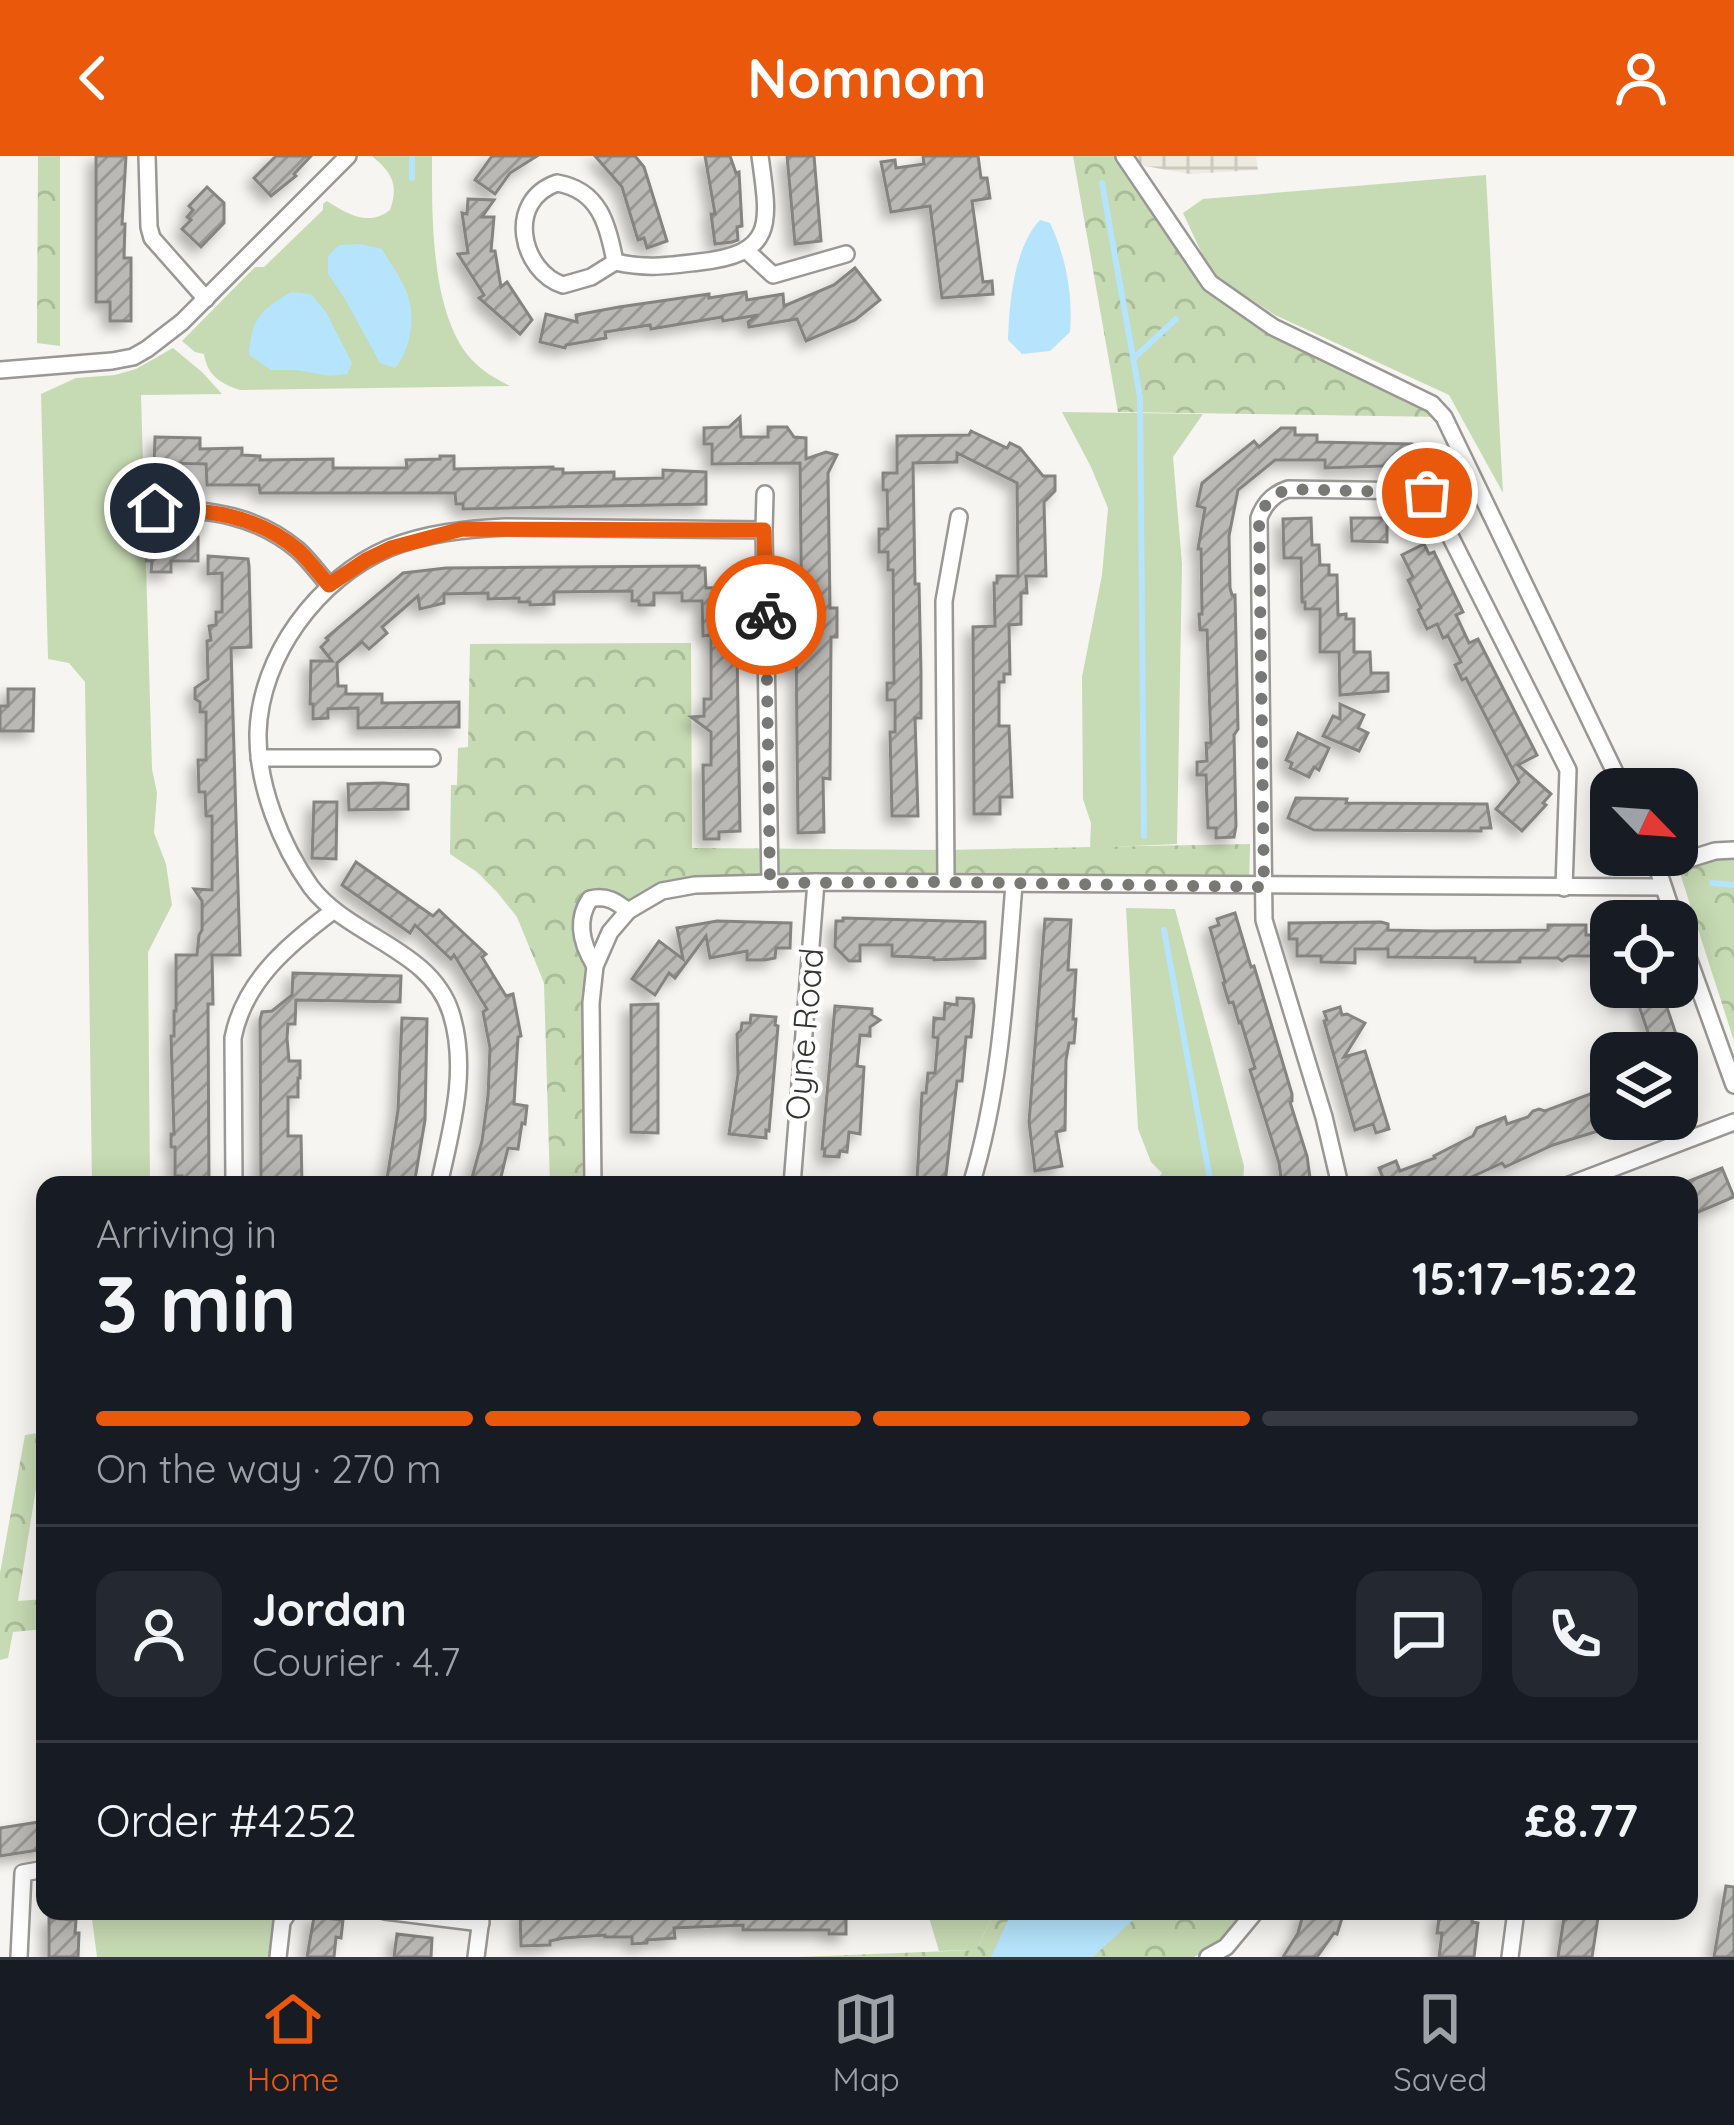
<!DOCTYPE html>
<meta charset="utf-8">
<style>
body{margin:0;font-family:Quicksand,sans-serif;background:#242831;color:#f1f3f6;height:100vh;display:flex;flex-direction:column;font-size:45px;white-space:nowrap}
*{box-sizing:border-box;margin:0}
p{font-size:39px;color:#9ea1a6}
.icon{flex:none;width:66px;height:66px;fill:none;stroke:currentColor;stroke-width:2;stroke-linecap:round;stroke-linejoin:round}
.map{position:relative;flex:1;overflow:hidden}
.panel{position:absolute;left:36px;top:1020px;width:1662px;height:744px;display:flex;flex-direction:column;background:#171b24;border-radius:24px;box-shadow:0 6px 30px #0003}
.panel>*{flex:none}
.needle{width:78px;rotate:115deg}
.buttons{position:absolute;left:1590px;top:612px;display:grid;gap:24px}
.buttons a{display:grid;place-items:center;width:108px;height:108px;border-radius:24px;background:#171b24;box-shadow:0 6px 30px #0003;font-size:60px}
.pin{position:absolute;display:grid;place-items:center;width:102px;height:102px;color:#fff;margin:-51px;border:6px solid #fff;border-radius:50%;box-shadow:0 3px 12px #0007}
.courier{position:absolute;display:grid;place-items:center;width:120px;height:120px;margin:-60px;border:9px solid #ea580c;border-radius:50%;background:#fff;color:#222;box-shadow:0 3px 15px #0007}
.headline em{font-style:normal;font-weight:700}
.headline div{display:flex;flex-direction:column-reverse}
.headline{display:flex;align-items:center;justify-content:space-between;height:204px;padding:0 60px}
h1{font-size:78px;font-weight:700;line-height:90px}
.bar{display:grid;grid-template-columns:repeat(4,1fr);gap:18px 12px;align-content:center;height:144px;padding:0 60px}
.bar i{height:15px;border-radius:9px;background:#363941}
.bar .selected{background:#ea580c}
.bar p{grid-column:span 4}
.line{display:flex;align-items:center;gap:30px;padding:0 60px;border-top:3px solid #363941}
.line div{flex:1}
.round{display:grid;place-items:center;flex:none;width:126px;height:126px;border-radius:24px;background:#242831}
header{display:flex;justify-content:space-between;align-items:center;height:156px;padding:0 60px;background:#ea580c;color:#fff;font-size:54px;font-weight:700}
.dock{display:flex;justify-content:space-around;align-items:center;height:168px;border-top:3px solid #363941;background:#171b24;font-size:33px;color:#9ea1a6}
.dock a{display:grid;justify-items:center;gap:6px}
.dock .selected{color:#ea580c}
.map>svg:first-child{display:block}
</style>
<header><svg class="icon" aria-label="back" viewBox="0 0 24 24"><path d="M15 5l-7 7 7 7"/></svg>Nomnom<svg class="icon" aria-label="person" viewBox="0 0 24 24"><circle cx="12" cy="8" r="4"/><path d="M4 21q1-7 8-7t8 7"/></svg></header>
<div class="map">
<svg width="1734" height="1801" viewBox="0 0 1734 1801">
<defs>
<pattern id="industrial-grid" width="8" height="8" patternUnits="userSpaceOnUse" patternTransform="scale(3)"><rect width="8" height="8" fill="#edebdf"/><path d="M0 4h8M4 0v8" fill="none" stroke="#cccac0"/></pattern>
<pattern id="forest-crowns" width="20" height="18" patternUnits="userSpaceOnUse" patternTransform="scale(3)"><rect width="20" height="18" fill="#c6dab3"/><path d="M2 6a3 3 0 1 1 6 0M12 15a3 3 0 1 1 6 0" fill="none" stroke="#abbc9a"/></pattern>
<pattern id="building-hatch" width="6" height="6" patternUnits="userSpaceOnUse" patternTransform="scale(3)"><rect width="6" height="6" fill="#bbb9b5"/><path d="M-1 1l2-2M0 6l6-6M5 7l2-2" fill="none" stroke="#999794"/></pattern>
<filter id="shadow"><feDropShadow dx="-7" dy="7" stdDeviation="6" flood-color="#0004"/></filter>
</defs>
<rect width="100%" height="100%" fill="#f6f5f1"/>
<polygon fill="url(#industrial-grid)" points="1135,0 1256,0 1258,14 1189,18 1140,9"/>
<g fill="#c6dab3">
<path d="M 372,0 L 432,0 C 432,59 430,156 471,203 C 482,215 496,223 510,230 L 240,234 C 221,228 207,219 204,198 L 195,196 L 182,185 L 255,111 L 264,111 L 323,54 L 323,48 L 327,45 C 347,58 369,71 390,54 C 399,28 392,17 372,0 Z"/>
<polygon points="1486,19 1503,337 1449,239 1275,159 1211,117 1183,57 1203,43"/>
<polygon points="173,192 202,216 222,238 141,239 152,613 157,637 154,677 166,708 172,749 148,796 150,1029 92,1029 85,526 69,507 48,503 41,238 76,222 115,219 136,213"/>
<polygon points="1062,256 1203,258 1173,301 1182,408 1177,688 1090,692 1091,667 1083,643 1082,521 1102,419 1108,352 1091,311"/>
<polygon points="1126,752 1175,753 1244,1010 1243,1029 1153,1029 1162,1017 1151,1006 1138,973"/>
<polygon points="91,1755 275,1755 271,1801 97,1801"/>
<polygon points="927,1755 995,1755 976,1794 939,1795"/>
</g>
<g fill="url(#forest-crowns)">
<polygon points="38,0 60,0 60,190 37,187"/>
<polygon points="1073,0 1124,0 1210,127 1444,261 1118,256"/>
<polygon points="691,487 692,692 946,694 1250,688 1249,731 695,729 628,755 597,741 581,760 595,810 593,1029 550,1029 544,827 517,761 497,736 477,716 450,698 451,629 457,629 458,592 468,591 470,488"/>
<polygon points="1734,702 1734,885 1677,708"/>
<polygon points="45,1276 18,1445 45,1443 45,1473 13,1476 8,1502 0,1504 0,1417 25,1279"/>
<polygon points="995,1755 1248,1755 1218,1788 1194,1801 798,1801 976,1794"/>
</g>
<g fill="#b5e4fc">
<path d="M 1040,64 L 1050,67 C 1066,101 1073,139 1070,176 L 1050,195 L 1022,198 L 1008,184 C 1009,148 1014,91 1040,64 Z"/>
<path d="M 361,88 L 382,93 C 390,107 401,121 407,137 C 416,161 411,194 395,212 L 380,207 L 345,143 L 328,118 L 328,100 L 339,89 Z"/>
<path d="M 291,136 L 311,138 L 326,156 L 352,207 L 347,218 L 330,220 L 297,214 L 271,214 L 249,199 C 251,162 261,154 291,136 Z"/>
<polygon points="1012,1755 1143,1755 1093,1801 991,1801"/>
</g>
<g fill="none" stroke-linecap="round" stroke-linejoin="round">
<g stroke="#b5e4fc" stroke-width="6">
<polyline points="412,22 412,0"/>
<polyline points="1102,27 1140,241 1144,680"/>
<polyline points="1135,201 1176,163"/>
<polyline points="1712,727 1734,729"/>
<polyline points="1164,774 1211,1029"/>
</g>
</g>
<g fill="url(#building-hatch)" stroke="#868480" stroke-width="3" filter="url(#shadow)">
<polygon points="96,0 126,0 122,68 125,68 124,102 131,102 131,165 110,165 110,146 96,146"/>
<polygon points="276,0 311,0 294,18 296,20 271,40 254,22"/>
<polygon points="492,0 537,0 510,17 495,38 475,24"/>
<polygon points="595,0 635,0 644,11 667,85 647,92 644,82 638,84 622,31"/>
<polygon points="705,0 730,0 736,17 739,16 742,70 737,71 738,84 732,86 715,88 711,58 715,58"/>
<polygon points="787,0 814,0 821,85 795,88"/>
<polygon points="923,0 978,0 981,22 987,22 990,42 972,45 983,126 992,125 993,138 942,142 930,50 891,56 881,6 895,4 896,12 924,8"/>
<polygon points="207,31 224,47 224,67 201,91 182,73 191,64 187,61 193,54 189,50"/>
<polygon points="468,43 494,44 482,61 494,61 491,95 495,95 501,131 507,126 532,164 520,178 479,142 484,139 458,98 468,97 462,57 467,58"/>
<polygon points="855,112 880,144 855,164 806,185 797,163 749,171 748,166 758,159 723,165 722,161 651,173 650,169 605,176 606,182 566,189 565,192 540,186 546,158 577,166 576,159 619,151 709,138 709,142 746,136 747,144 783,138 784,150 834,129"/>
<polygon points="740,261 741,281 768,281 768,271 787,271 794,281 806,282 806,303 826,296 837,299 828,317 830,452 837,452 837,481 831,481 830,623 823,622 824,676 798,677 796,489 802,489 800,307 712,308 712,288 704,288 704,272 729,271"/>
<polygon points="1281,272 1295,272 1295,279 1317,279 1317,286 1412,288 1412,309 1325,312 1325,304 1275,304 1238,334 1229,380 1230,432 1232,439 1235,439 1238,573 1234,579 1236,670 1234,681 1216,682 1216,672 1208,672 1206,619 1197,619 1197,606 1207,605 1206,587 1211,587 1207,474 1200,474 1199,458 1202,458 1201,393 1198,393 1205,352 1197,350 1202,327 1254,285 1259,291"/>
<polygon points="971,275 1007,292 1010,287 1020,292 1043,320 1055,320 1055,335 1044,346 1046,420 1026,420 1027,437 1021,437 1021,468 1009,469 1010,518 1004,518 1004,526 999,526 999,570 1009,570 1012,641 1000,641 1000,658 974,658 973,471 995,470 994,427 997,427 997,420 1018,420 1017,327 957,297 957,306 913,307 915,428 919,428 921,517 921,562 915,562 918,660 892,660 890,576 895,576 895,544 887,544 887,527 894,527 893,414 888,414 888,396 879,396 879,373 888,373 887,334 883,334 883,317 897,317 897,280 969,279"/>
<polygon points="155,281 200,282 200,293 242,292 242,299 260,300 260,304 333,303 333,312 407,312 406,304 440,303 440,300 454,300 454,313 553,311 553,313 563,313 563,317 614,316 614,323 663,322 663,314 706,316 706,348 463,353 463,348 456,348 455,337 260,337 259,329 207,329 206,308 154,307"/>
<polygon points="1311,362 1312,389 1319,389 1320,409 1329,409 1329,419 1337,419 1338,459 1346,458 1346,463 1354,463 1354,496 1370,496 1371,517 1388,517 1388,535 1340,539 1339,496 1320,496 1320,453 1305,453 1305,446 1302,446 1301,402 1284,402 1283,363"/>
<polygon points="1351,362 1387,362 1387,386 1352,385"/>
<polygon points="146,379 198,381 198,405 171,405 171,416 151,416 152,405 146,405"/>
<polygon points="1424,388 1429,398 1434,396 1463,456 1456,459 1469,487 1478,483 1537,599 1518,609 1551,638 1543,647 1546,649 1522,675 1496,653 1519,626 1466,522 1462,524 1455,509 1461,506 1448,480 1443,482 1437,468 1427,473 1418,454 1421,452 1408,424 1413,421 1402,399"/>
<polygon points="208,400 248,403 249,410 251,491 231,492 240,799 212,799 213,848 208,848 209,1029 182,1029 182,1020 175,1020 175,991 171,991 171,978 174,978 171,880 174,880 174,855 176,855 176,799 197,799 199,779 202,774 202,745 194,733 212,734 212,660 206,660 205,636 199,636 198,604 206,604 206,556 200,556 200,546 195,543 195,532 208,523 207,485 211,484 209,470 216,469 216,456 222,456 222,417 208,418"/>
<polygon points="699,410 699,412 705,412 706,432 736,431 740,675 719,676 719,683 704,683 703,609 711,609 711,576 691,561 704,560 704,543 711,543 711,479 703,480 702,445 682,445 682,437 654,437 654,449 639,449 639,445 632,445 632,435 554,436 554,448 530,449 530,446 519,446 519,442 488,443 488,437 444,438 444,447 420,453 418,440 382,471 387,477 369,493 362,486 337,507 338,530 346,530 346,538 382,538 382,547 459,546 459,571 358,572 358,552 328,553 328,562 313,563 313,548 310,548 311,505 332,505 321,491 328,484 326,482 403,417 446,412"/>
<polygon points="8,533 34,533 33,575 0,575 0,550 8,550"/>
<polygon points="1340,548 1364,559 1358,572 1368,577 1359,595 1323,580 1333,560 1340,563"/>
<polygon points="1298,577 1329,592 1319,614 1314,611 1309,621 1290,612 1292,607 1286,604"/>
<polygon points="383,627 408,629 408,653 349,654 348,628"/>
<polygon points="1296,642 1347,643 1346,647 1487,648 1491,672 1481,672 1481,675 1314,674 1288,662"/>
<polygon points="314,646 337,646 336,703 312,702"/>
<polygon points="356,706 433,760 439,754 486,798 482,801 506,840 513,838 521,880 518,881 514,948 527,950 525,968 522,967 518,993 508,992 499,1029 470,1029 482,985 488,940 490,892 483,856 487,853 454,799 451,803 415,769 410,777 342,729"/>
<polygon points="1235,757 1251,811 1254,810 1292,938 1292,945 1290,946 1307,1000 1311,1029 1282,1029 1279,1007 1250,914 1255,912 1241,866 1239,867 1233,846 1229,847 1223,827 1225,826 1210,772 1219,769 1217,763"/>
<polygon points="843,762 985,766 985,802 934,804 934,802 892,800 892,789 860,789 860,805 849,805 835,791 836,765 843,765"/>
<polygon points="1045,763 1071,764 1068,814 1076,814 1073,863 1076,863 1074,887 1069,887 1066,904 1065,974 1056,976 1062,1010 1035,1015 1029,966"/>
<polygon points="717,765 791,767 790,792 776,792 775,802 765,804 747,804 747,795 710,802 706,780 675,822 669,817 655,839 632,823 659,785 683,803 677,772"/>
<polygon points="1381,766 1388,768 1388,774 1432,775 1548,774 1548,769 1586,769 1586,779 1599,779 1600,800 1569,800 1562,805 1558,802 1520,802 1520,806 1475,806 1475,802 1388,801 1388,793 1355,793 1355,807 1321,806 1321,800 1297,800 1297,783 1289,783 1289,767"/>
<polygon points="293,817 401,820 400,846 296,844 295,868 288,868 287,882 289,905 300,905 300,922 298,922 298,941 288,941 288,980 301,980 302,1029 261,1029 260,864 262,856 272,855 292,839"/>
<polygon points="1614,831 1660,831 1696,937 1677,944 1677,897 1655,897 1636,841 1620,848"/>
<polygon points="957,842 973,843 974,850 971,881 966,881 962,925 957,925 945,1027 917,1024 922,937 926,937 928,917 935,917 938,882 933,881 934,862 944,863 945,847 957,849"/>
<polygon points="658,848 658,977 631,976 631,849"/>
<polygon points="835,850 872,853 872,859 880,864 870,871 870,880 860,879 857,910 864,911 860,978 849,976 847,996 840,995 839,1001 824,1000 825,993 822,993"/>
<polygon points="1340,851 1342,859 1347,858 1365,867 1344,901 1365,895 1389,973 1376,977 1373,968 1355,974 1324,865 1327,864 1324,856"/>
<polygon points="751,859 776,861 775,869 778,870 769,975 766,974 766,982 729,978 738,918 737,878 741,874 742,867 750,867"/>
<polygon points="402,862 427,863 425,964 414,1029 386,1029 398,954"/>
<polygon points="1601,934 1613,966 1596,973 1598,975 1553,989 1505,1011 1502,1007 1454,1029 1368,1029 1383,1022 1379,1012 1396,1005 1400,1015 1435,1002 1434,1000 1473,980 1477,972 1505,961 1507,968 1528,961 1533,955 1539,953 1545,955"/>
<polygon points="1722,1012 1734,1041 1689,1060 1689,1025"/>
<polygon points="45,1665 45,1693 0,1700 0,1672"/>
<polygon points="1726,1730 1734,1731 1734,1801 1714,1801"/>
<polygon points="520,1755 846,1755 846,1778 829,1778 829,1774 743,1774 743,1769 674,1772 675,1782 647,1784 647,1787 632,1788 632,1781 605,1781 605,1779 564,1782 550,1785 550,1789 521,1790"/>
<polygon points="1304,1755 1332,1755 1343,1759 1337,1778 1334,1777 1317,1801 1283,1801 1298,1777"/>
<polygon points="1440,1755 1473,1759 1472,1766 1478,1767 1474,1801 1439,1801 1442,1777 1437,1777"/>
<polygon points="1565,1755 1599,1755 1592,1801 1558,1801"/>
<polygon points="314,1761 343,1764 341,1782 336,1781 334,1801 307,1801"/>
<polygon points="49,1762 76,1764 75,1777 79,1777 78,1801 49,1801"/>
<polygon points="397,1778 432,1782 431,1801 394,1801"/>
</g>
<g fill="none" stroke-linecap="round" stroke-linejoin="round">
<defs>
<g id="minor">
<polyline points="147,0 149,71 152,82 206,143"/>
<polyline points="1124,0 1210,127 1273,171 1432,248 1444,261 1623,633"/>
<path d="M 557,27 C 599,34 608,68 615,106 L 591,121 L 563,129 C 521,115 505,45 557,27 Z"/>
<polyline points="747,95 773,119 846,98"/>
<path d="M 615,106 C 648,113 665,110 699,106 C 777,98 769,66 760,0"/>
<polyline points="0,214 112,205 133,201 147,193 182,166 348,0"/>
<path d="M 155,351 C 209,355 254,357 298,394 C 309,404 319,418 329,429"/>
<polyline points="764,374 765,338"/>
<polyline points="259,602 432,602"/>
<polyline points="1653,699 1675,765"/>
<polyline points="1657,713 1715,695 1734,694"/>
<polyline points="946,726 944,445 959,361"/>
<polyline points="1677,771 1734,929"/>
<path d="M 595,810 C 582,789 575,765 590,743 C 606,739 616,745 628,755"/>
<path d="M 234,1029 L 233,882 C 244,825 289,788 333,755"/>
<path d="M 439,1029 C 451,974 469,914 451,857 C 431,793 349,781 311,731 C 281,689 257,629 258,577 C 260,500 318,422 389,392 C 426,377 466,373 505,371 L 764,374 L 770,727"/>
<polyline points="593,1029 591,847 595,810 610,776 628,755 662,735 695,729 816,726 1663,731"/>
<polyline points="792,1029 816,726"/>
<path d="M 971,1029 C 1001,932 1006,829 1014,728"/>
<path d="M 1340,1029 L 1324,961 L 1264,764 L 1259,362 C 1264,348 1273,338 1288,333 L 1421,335 L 1431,342 L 1568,614 L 1564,732"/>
<polyline points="1569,1029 1734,966"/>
<polyline points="385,1755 481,1767"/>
<polyline points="19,1801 23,1717 45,1713"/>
<polyline points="278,1801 282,1766 289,1755"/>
<polyline points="476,1801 482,1755"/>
<polyline points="1208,1801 1226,1791 1256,1755"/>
<polyline points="1510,1801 1516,1755"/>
</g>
</defs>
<use href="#minor" stroke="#999894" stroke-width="20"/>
<use href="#minor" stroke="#fff" stroke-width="15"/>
</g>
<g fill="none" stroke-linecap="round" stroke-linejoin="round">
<path stroke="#787875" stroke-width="12" stroke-dasharray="0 21.6" d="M 766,459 L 770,727 L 946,726 L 1264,731 L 1259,362 C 1264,348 1273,339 1288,333 L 1427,337"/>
<path stroke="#ea580c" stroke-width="15" d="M 155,352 C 208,355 254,357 298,394 C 309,404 319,418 329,429 L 366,404 L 391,392 L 462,373 L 764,374 L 766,459"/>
</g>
<g text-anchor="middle" stroke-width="9" stroke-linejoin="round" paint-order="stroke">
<g font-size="33" fill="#343432" stroke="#fff">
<text transform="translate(804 878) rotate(-85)" y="12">Oyne Road</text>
</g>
</g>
</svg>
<div class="buttons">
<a><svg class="needle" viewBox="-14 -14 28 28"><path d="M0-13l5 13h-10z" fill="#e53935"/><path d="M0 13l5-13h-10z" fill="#9ea1a6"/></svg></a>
<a><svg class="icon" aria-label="locate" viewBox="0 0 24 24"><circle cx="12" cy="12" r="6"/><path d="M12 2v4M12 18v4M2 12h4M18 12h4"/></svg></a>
<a><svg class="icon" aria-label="layers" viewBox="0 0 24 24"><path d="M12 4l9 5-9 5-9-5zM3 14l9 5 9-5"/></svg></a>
</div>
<div class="pin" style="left:1427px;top:337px;background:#ea580c"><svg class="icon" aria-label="bag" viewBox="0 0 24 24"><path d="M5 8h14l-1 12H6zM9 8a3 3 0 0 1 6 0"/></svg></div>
<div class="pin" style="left:155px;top:352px;background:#1f2937"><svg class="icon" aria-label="home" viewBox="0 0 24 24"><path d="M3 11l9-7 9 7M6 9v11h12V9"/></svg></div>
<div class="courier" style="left:766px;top:459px"><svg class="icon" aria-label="bike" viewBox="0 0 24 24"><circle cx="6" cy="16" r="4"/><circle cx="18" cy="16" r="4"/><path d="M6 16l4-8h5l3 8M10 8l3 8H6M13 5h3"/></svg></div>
<section class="panel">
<div class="headline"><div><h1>3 min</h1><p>Arriving in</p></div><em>15:17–15:22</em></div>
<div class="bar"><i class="selected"></i><i class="selected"></i><i class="selected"></i><i></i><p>On the way · 270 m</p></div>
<div class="line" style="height:216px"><a class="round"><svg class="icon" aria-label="person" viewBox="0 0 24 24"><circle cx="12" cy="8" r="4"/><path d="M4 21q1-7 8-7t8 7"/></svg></a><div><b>Jordan</b><p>Courier · 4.7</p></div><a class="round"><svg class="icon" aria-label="chat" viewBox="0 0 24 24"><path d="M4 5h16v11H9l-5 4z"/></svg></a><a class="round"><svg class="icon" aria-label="phone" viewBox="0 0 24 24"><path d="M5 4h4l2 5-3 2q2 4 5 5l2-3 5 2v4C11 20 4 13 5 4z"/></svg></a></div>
<div class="line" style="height:156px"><div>Order #4252</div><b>£8.77</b></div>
</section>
</div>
<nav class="dock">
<a class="selected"><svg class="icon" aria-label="home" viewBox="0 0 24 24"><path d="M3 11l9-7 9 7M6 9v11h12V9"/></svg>Home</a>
<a><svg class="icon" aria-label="map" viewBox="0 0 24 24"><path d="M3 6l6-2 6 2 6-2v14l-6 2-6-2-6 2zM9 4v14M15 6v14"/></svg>Map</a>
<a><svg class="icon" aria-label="saved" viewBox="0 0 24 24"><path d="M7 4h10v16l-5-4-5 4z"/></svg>Saved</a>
</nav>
